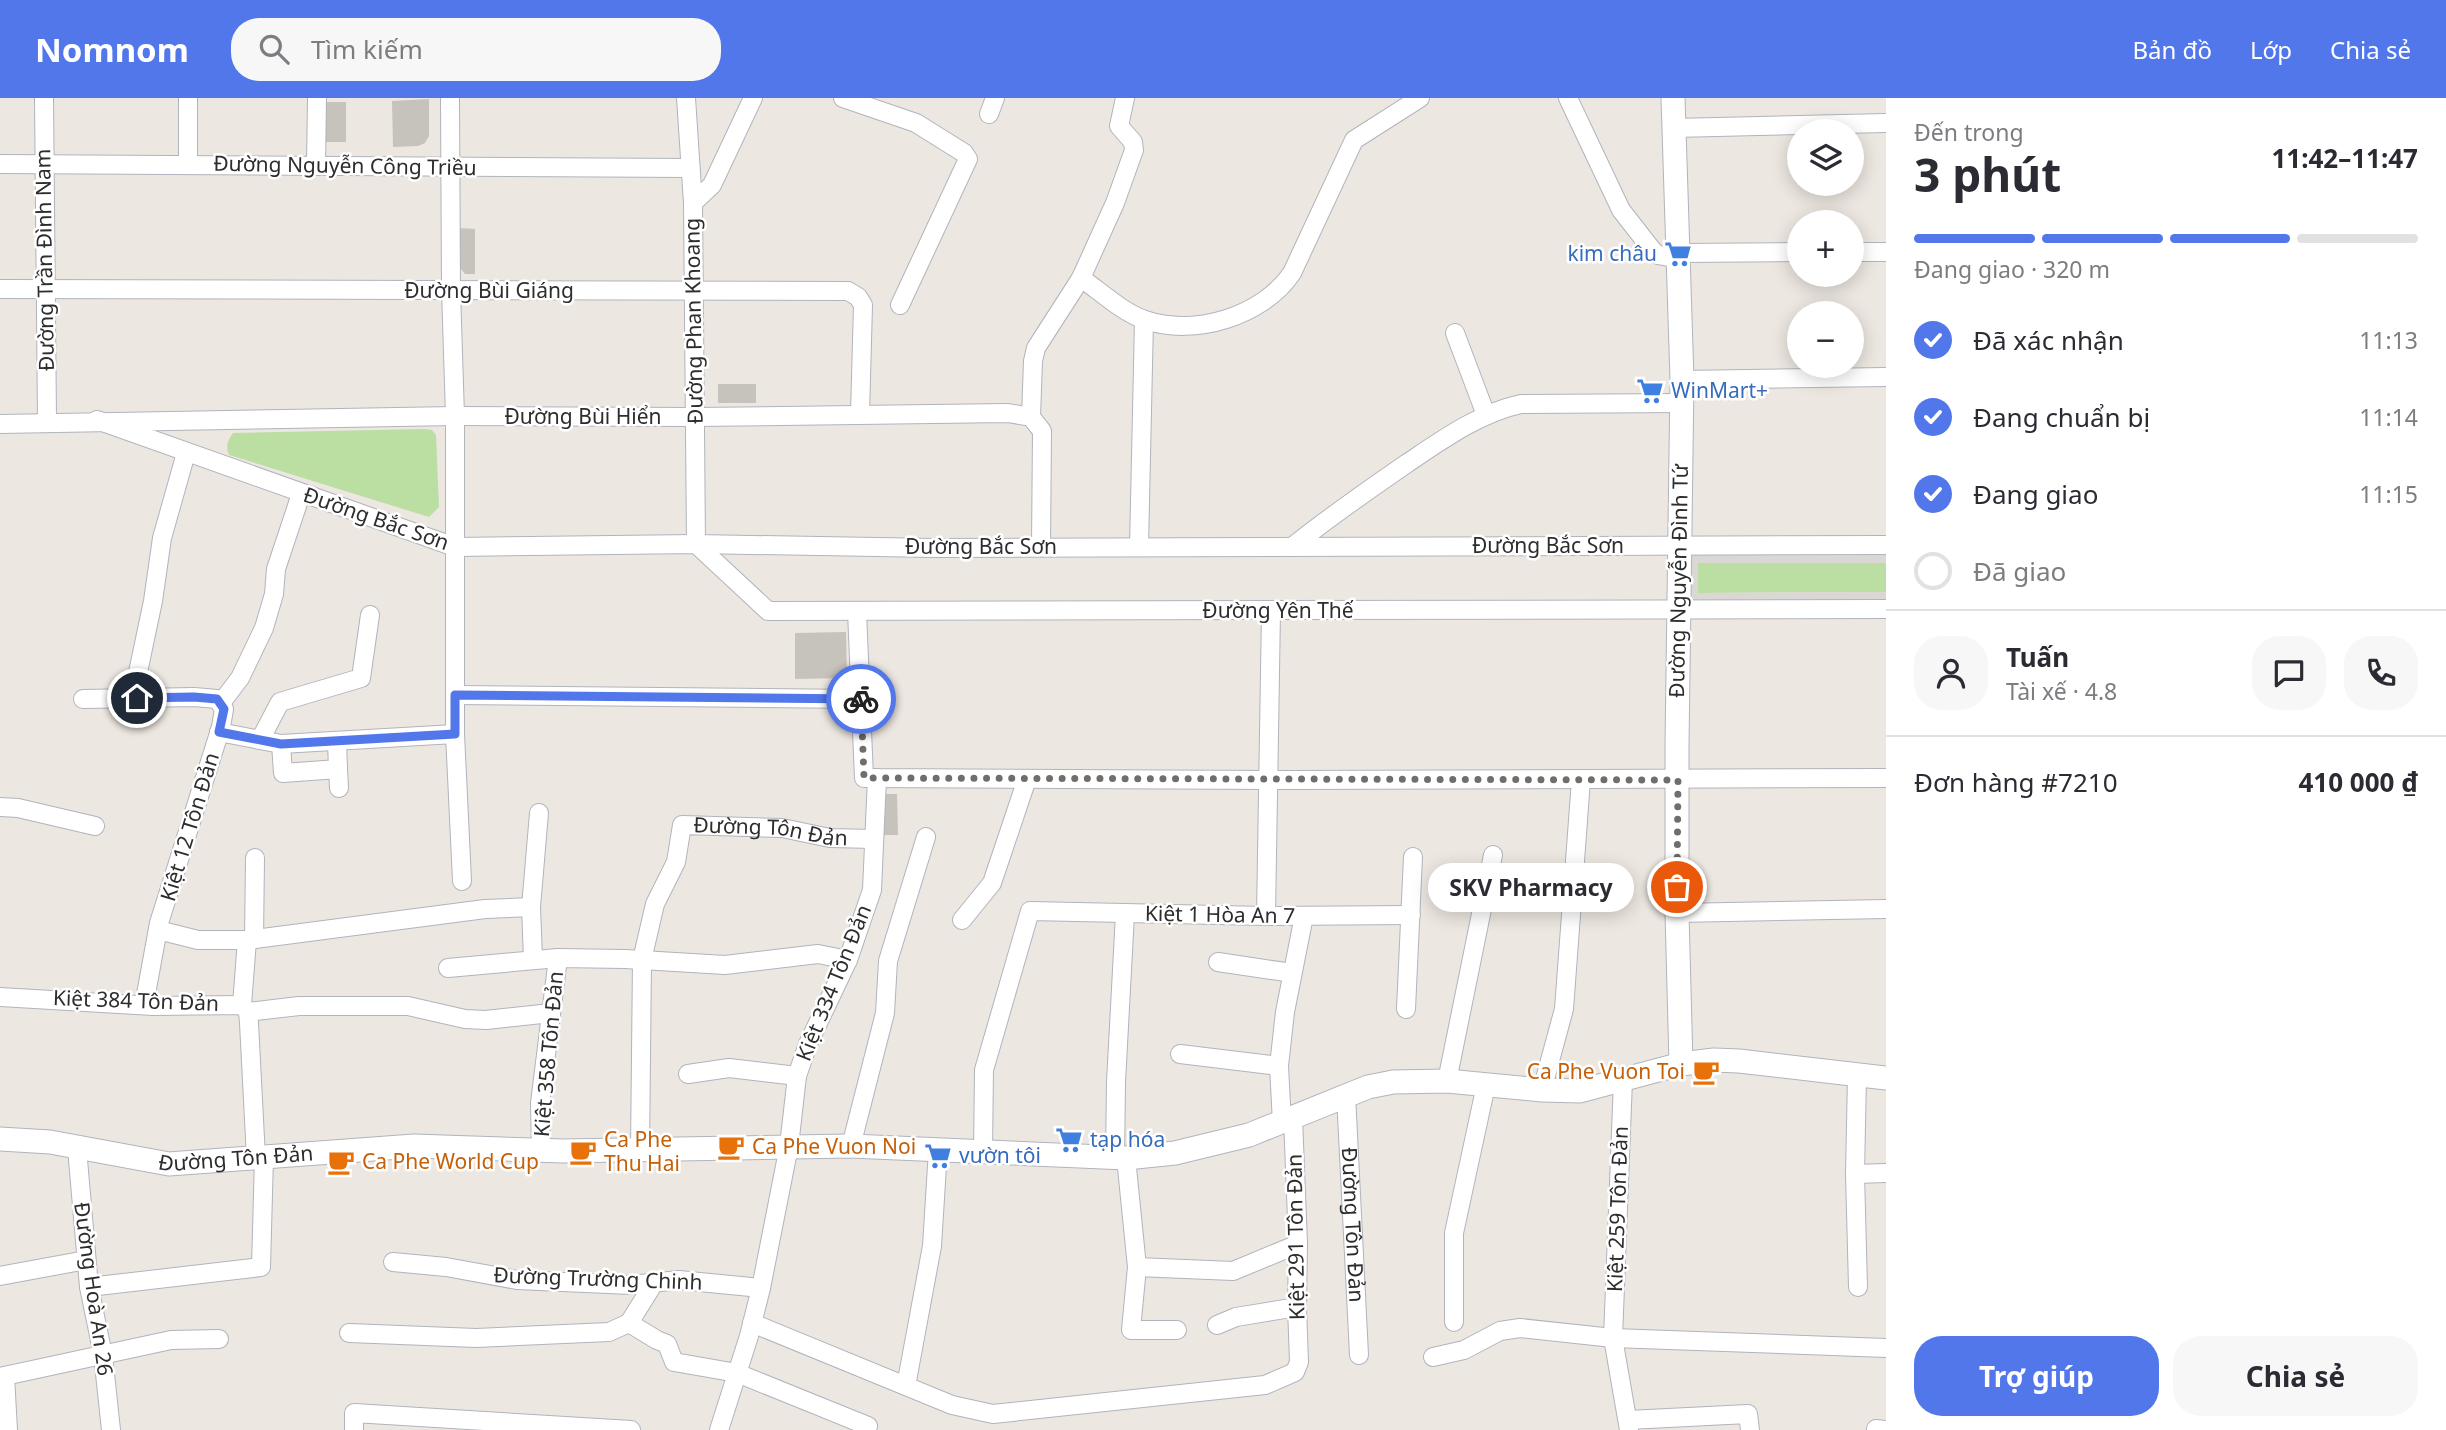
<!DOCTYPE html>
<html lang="vi">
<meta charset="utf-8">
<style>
body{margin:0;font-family:"Noto Sans",sans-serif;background:#f7f7f7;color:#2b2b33;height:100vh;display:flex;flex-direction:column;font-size:26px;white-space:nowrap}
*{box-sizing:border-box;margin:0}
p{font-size:23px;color:#7c7c81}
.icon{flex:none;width:38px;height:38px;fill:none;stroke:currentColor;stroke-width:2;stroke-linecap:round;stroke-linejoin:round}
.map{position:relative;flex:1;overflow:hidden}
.details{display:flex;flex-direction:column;background:#fff;width:560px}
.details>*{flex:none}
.fabs{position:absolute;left:1787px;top:21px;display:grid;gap:14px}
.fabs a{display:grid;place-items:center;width:77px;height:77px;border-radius:50%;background:#fff;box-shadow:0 4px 18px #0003;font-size:35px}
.pin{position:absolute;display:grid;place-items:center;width:60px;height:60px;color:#fff;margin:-30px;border:4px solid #fff;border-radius:50%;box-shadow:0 2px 7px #0007}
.courier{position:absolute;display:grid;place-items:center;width:70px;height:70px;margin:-35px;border:5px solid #5177ea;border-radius:50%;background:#fff;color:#222;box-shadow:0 2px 9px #0007}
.bubble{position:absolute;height:49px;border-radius:24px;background:#fff;box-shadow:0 4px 18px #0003;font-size:23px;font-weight:700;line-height:49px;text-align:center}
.headline em{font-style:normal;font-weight:700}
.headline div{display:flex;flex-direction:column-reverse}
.headline{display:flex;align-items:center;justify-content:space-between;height:119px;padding:0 28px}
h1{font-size:46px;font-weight:700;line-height:52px}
.bar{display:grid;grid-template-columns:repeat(4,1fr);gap:10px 7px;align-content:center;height:84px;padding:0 28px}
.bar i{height:9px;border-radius:5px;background:#e1e1e2}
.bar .current{background:#5177ea}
.bar p{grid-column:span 4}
.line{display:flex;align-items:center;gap:18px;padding:0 28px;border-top:2px solid #e1e1e2}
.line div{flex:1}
.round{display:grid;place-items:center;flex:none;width:74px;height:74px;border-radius:28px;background:#f7f7f7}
ol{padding:0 28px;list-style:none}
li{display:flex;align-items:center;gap:21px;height:77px}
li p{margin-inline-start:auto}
li .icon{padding:7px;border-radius:50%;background:#5177ea;color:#fff;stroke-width:4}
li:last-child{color:#7c7c81}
li i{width:38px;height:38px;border:4px solid #e1e1e2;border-radius:50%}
.primary-button{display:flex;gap:14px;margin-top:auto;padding:14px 28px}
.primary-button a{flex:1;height:80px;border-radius:28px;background:#5177ea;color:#fff;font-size:28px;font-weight:700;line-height:80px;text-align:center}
.primary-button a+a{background:#f7f7f7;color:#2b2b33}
header{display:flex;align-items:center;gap:42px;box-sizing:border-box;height:98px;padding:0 35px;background:#5177ea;color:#fff}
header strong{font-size:33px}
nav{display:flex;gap:38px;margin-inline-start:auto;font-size:24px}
.search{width:490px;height:63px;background:#f7f7f7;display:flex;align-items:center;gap:18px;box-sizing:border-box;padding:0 24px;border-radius:28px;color:#7c7c81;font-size:26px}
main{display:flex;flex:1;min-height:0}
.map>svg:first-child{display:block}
</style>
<header>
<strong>Nomnom</strong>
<div class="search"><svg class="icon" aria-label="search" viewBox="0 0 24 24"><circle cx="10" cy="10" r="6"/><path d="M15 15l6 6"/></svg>Tìm kiếm</div>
<nav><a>Bản đồ</a><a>Lớp</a><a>Chia sẻ</a></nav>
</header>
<main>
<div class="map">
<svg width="1886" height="1332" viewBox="0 0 1886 1332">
<rect width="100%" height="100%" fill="#ede7e1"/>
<g fill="#bbdea3">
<path d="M 425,331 L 432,332 L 436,337 L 439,409 L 429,419 L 229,357 C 225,348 228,342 233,335 Z"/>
<polygon points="1698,465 1886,465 1886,494 1698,495"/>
</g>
<polygon fill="#dad7d4" points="1886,455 1886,465 1698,465 1698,495 1886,494 1886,502 1695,504 1691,499 1692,456"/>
<g fill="#c6c2bc">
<polygon points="429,1 429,38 425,45 418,48 393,49 392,3"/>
<polygon points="326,4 346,4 346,44 325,44"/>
<polygon points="458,130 475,131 475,176 465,176 457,166"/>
<rect x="718" y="286" width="38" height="19"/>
<polygon points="846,534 847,580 795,581 795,535"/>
<polygon points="882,696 897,696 898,737 882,737"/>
</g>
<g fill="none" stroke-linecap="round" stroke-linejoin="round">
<defs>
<g id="minor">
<polyline points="44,0 47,323"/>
<polyline points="188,0 188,66"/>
<polyline points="450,0 451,192 455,318 455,636 462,783"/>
<polyline points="686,0 693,105 696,446"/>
<polyline points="843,0 916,25 964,55 968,61 900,207"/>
<polyline points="1568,0 1621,112 1653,153 1658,157 1678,160"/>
<polyline points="989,16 995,0"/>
<polyline points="1674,30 1886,25"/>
<polyline points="0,66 690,70"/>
<polyline points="316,68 317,0"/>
<polyline points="693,105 712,87 753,0"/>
<polyline points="1852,154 1886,154"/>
<polyline points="1678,155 1799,154"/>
<path d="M 1081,180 C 1101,194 1122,214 1145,222 C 1195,239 1263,218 1292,175 L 1354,42 L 1420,0"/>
<polyline points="0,191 848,193 858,199 863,207 860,316"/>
<polyline points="1455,235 1486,317"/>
<polyline points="1682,282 1886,279"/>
<polyline points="1031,319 1033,263 1036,250 1081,180 1115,105 1134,52 1133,44 1119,28 1125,0"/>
<polyline points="97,322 455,449 696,446 934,450 1886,447"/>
<polyline points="0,326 455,318 696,319 1008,315 1031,319 1042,333 1041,449"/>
<polyline points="696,446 768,513 1886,511"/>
<polyline points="1139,449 1144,222"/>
<path d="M 1292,449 C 1329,419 1367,393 1406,366 C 1442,342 1479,315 1521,306 L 1682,305"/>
<polyline points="857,513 864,680 1294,682 1886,680"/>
<polyline points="455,597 861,601"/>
<polyline points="137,600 137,579 153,503 162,440 186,355"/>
<polyline points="83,601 194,599 217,601 224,611 221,629 159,825 144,907"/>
<polyline points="221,605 240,580 264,530 274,496 276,471 301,396"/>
<polyline points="219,634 281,646 455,636"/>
<polyline points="260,642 280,604 361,580 370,517"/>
<polyline points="281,646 283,675 338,671 337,643"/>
<polyline points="338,671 339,690"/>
<polyline points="0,709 18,710 95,728"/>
<polyline points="1677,815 1886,811"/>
<polyline points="1266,818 1271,513"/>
<polyline points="962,822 992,785 1027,681"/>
<polyline points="158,832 198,842 247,842 485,811 531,809"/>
<polyline points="254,841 255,760"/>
<polyline points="533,861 531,809 539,715"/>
<polyline points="1218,864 1292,875"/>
<polyline points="448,870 558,860 625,861 725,867 818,856 848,862"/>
<polyline points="0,899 153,908 242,907 248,914 249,925 256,1060"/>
<polyline points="242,907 247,842"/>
<polyline points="1406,911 1413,759"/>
<polyline points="248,914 299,908 408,908 465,921 486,922 551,915"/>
<polyline points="1180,956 1279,968"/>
<polyline points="688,976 729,970 797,978"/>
<polyline points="1857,978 1855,1076 1858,1189"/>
<polyline points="1623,982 1613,1240 1629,1332"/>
<polyline points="1447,983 1493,757"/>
<polyline points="1542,992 1564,911 1581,682"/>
<path id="s1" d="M 1346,997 L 1359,1257"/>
<polyline points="1282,1025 1279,968 1285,914 1304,818"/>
<polyline points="851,1048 885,915 888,863 926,739"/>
<polyline points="77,1050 89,1189 103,1257 111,1332"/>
<polyline points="541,1053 540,1005 558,860"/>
<path id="s2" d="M 640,1053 L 642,862 L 655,806 L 676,764 L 682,727 L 782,730 L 830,740 L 874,741"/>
<polyline points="983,1054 984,972 1030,813 1266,818 1411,817"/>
<polyline points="1115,1060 1116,984 1125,816"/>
<polyline points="1126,1060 1137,1169 1131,1232 1177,1232"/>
<polyline points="1855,1076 1886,1075"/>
<polyline points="393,1164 446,1169 517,1182 631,1187 679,1182 761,1190"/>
<polyline points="1137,1169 1233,1173 1298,1146"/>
<polyline points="0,1178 86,1162"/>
<polyline points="89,1189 261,1169 264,1059"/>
<polyline points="1454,1224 1454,1135 1486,987"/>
<polyline points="629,1225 657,1242 667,1246 674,1264 737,1275 868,1328"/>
<polyline points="752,1225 952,1307 993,1316 1265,1287 1295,1274 1299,1264 1297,1209 1298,1146 1293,1020"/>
<polyline points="1217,1227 1236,1219 1297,1209"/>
<polyline points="349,1235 476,1240 609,1234 629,1225 654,1185"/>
<polyline points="1433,1259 1464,1252 1500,1233 1520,1230 1613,1240 1886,1250"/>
<polyline points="5,1278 8,1332"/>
<polyline points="0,1279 171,1242 219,1241"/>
<polyline points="906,1288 932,1148 938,1052"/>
<polyline points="1628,1322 1748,1316 1750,1332"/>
<polyline points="1876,1331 1886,1332"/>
<polyline points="354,1332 354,1315 631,1332"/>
<polyline points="719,1332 749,1238 761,1190 789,1048 797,978 808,946 848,862 872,792 877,680"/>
</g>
<g id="tertiary">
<polyline points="1673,0 1682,282 1677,648 1677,815 1681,966"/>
<path id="s3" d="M 0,1041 L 50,1044 L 169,1066 L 414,1048 L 564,1053 L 851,1048 L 1126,1060 L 1175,1055 L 1249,1037 L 1368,989 L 1393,984 L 1447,983 L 1542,992 L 1580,993 L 1681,966 L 1714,962 L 1739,963 L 1886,980"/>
</g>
</defs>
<use href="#minor" stroke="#b1b4bc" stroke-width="20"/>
<use href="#tertiary" stroke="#b1b4bc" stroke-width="25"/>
<use href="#minor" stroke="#fff" stroke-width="18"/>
<use href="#tertiary" stroke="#fff" stroke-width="23"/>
</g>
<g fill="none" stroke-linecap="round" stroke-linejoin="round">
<polyline stroke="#706e6c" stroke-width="7" stroke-dasharray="0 12.6" points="861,601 864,680 1678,682 1677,789"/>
<polyline stroke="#5177ea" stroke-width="9" points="137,600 194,599 217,601 224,611 219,634 281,646 455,636 455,597 861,601"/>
</g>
<defs>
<symbol id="supermarket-bare" viewBox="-9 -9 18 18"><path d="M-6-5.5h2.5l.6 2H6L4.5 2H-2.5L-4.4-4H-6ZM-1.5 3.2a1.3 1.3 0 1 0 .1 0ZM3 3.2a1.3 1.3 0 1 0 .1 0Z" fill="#3f7fe0" stroke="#fff" stroke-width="2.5" paint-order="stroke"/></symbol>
<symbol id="cafe-bare" viewBox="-9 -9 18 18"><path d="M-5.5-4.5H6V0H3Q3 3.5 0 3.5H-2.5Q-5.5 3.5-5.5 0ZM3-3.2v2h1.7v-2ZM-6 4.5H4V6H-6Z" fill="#e8710a" stroke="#fff" stroke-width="2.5" paint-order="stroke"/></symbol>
</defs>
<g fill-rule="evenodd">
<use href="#supermarket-bare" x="1659" y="137" width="38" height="38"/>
<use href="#supermarket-bare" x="1631" y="274" width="38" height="38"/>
<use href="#cafe-bare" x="1687" y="955" width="38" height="38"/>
<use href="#supermarket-bare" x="1050" y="1023" width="38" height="38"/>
<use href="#cafe-bare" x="712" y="1030" width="38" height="38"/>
<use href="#cafe-bare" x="564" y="1035" width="38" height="38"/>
<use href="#supermarket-bare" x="919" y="1039" width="38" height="38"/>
<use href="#cafe-bare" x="322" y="1045" width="38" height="38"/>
</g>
<g text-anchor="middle" stroke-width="5" stroke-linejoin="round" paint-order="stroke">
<g font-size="21" fill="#2d2d2d" stroke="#fff">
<text transform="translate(345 68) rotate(1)" y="7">Đường Nguyễn Công Triều</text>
<text transform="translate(45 162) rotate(-91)" y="7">Đường Trần Đình Nam</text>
<text x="489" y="200">Đường Bùi Giáng</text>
<text transform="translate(694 223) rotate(-91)" y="7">Đường Phan Khoang</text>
<text x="583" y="326">Đường Bùi Hiển</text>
<text transform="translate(376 421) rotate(19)" y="7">Đường Bắc Sơn</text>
<text x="1548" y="455">Đường Bắc Sơn</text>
<text x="981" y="456">Đường Bắc Sơn</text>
<text transform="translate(1679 483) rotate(-89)" y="7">Đường Nguyễn Đình Tứ</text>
<text x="1278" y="520">Đường Yên Thế</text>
<text transform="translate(190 729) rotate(-73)" y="7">Kiệt 12 Tôn Đản</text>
<text dy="7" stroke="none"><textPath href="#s2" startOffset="422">Đường Tôn Đản</textPath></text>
<text transform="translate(1220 817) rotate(1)" y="7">Kiệt 1 Hòa An 7</text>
<text transform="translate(834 885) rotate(-68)" y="7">Kiệt 334 Tôn Đản</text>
<text transform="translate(136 903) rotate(2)" y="7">Kiệt 384 Tôn Đản</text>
<text transform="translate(549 956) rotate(-85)" y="7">Kiệt 358 Tôn Đản</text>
<text dy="7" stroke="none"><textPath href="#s3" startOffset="238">Đường Tôn Đản</textPath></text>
<text transform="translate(1618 1111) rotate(-88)" y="7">Kiệt 259 Tôn Đản</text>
<text dy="7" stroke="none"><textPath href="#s1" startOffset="130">Đường Tôn Đản</textPath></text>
<text transform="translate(1296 1139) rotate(-91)" y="7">Kiệt 291 Tôn Đản</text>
<text transform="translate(598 1181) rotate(2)" y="7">Đường Trường Chinh</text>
<text transform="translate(93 1191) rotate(82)" y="7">Đường Hoà An 26</text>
</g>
<g font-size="21" fill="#366cbe" stroke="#fff" text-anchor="start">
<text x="1657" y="163" text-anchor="end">kim châu</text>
<text x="1671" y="300">WinMart+</text>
<text x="1090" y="1049">tạp hóa</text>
<text x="959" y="1065">vườn tôi</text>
</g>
<g font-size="21" fill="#c56008" stroke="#fff" text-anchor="start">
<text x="1685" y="981" text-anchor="end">Ca Phe Vuon Toi</text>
<text x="604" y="1049">Ca Phe<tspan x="604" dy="24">Thu Hai</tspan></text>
<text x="752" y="1056">Ca Phe Vuon Noi</text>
<text x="362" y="1071">Ca Phe World Cup</text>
</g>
</g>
</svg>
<div class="fabs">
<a><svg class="icon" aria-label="layers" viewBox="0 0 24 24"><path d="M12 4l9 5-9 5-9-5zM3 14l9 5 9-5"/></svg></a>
<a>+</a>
<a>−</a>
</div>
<div class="pin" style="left:1677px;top:789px;background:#ea580c"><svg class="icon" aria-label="bag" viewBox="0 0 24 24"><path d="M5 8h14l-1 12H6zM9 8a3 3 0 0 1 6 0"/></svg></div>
<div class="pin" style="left:137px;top:600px;background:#1f2937"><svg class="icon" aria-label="home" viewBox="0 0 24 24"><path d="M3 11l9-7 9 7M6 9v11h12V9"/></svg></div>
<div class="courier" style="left:861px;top:601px"><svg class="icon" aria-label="bike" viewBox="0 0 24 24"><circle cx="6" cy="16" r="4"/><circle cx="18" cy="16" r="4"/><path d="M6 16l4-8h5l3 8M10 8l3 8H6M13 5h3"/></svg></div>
<div class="bubble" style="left:1428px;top:765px;width:206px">SKV Pharmacy</div>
</div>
<section class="details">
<div class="headline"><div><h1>3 phút</h1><p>Đến trong</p></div><em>11:42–11:47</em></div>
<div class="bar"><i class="current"></i><i class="current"></i><i class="current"></i><i></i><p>Đang giao · 320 m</p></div>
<ol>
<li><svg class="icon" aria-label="check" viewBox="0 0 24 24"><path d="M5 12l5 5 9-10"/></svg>Đã xác nhận<p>11:13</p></li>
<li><svg class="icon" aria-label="check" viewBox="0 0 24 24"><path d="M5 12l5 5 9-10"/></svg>Đang chuẩn bị<p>11:14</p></li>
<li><svg class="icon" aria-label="check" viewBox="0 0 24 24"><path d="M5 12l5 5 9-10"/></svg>Đang giao<p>11:15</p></li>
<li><i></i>Đã giao</li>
</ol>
<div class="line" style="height:126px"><a class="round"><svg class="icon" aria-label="person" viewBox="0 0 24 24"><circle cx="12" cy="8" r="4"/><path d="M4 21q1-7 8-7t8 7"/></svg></a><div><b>Tuấn</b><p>Tài xế · 4.8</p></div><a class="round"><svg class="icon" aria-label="chat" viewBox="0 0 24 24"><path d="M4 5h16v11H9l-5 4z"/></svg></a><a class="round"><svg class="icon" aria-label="phone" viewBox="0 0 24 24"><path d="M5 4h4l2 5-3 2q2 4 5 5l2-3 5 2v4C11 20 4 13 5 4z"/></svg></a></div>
<div class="line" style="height:91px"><div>Đơn hàng #7210</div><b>410 000 ₫</b></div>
<div class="primary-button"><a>Trợ giúp</a><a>Chia sẻ</a></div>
</section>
</main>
